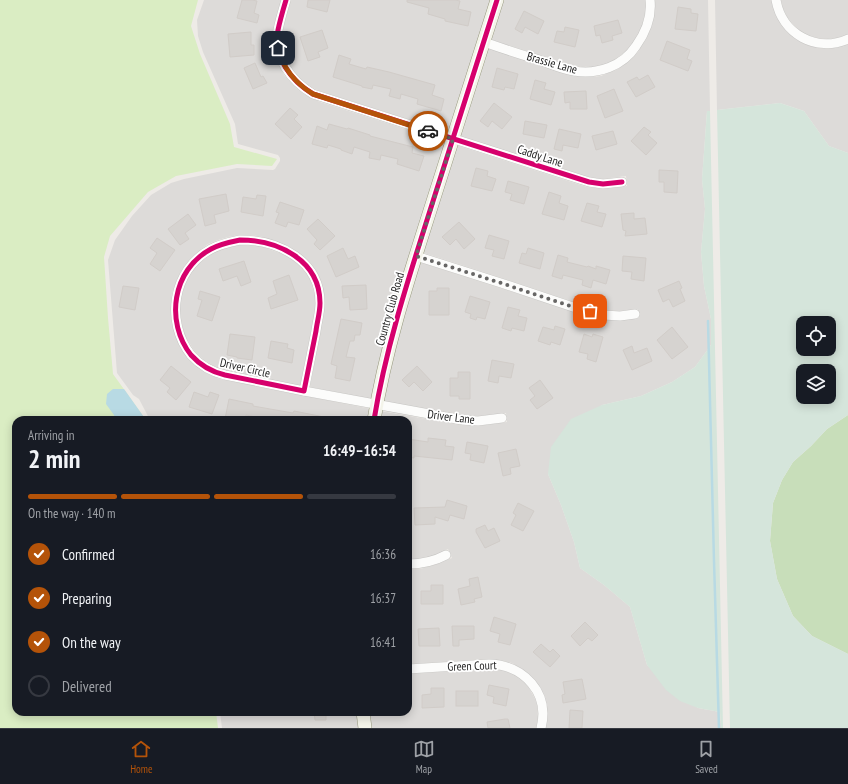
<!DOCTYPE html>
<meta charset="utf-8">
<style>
body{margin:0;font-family:"PT Sans Narrow",sans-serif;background:#242831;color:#f1f3f6;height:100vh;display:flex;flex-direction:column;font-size:15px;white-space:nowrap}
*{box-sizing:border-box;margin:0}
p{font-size:13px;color:#9ea1a6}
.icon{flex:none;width:22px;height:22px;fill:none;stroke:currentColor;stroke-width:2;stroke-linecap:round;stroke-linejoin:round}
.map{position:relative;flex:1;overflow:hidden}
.panel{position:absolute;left:12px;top:416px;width:400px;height:300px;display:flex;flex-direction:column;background:#171b24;border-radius:12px;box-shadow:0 2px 10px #0003}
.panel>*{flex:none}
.controls{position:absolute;left:796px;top:316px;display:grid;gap:8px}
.controls a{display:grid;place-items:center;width:40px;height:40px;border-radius:8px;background:#171b24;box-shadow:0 2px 10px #0003;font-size:20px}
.pin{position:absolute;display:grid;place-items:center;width:34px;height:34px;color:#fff;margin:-17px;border-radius:8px;box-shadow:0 2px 6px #0006}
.courier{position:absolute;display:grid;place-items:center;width:40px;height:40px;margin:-20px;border:3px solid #b45309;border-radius:50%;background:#fff;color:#222;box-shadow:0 1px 5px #0007}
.head em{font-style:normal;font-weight:600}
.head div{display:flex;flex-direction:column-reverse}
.head{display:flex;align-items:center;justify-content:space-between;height:68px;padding:0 16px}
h1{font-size:26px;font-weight:600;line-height:30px}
.bar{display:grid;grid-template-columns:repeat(4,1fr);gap:6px 4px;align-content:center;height:48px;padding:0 16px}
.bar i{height:5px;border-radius:3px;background:#363941}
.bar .selected{background:#b45309}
.bar p{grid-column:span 4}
ol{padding:0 16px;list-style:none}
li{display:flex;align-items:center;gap:12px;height:44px}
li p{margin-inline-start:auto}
li .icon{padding:4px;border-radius:50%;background:#b45309;color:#fff;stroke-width:4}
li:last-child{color:#9ea1a6}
li i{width:22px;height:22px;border:2px solid #363941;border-radius:50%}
.tabs{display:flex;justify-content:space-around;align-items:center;height:56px;border-top:1px solid #363941;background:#171b24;font-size:11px;color:#9ea1a6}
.tabs a{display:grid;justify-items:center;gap:2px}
.tabs .selected{color:#b45309}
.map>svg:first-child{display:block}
</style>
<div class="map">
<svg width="848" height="728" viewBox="0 0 848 728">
<rect width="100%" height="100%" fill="#eeebe7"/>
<g fill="#dddbd9">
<polygon points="204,0 282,0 274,29 273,39 276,58 280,67 284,75 296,88 304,94 320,102 447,142 373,399 310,387 319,338 315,270 305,258 291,248 262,237 251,235 239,235 228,237 218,240 208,244 200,250 192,257 185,265 180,273 172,293 171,303 171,313 172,324 177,340 180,347 188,358 199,368 205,372 217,378 224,380 372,409 370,420 150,420 139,399 133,395 117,373 108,260 115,240 132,216 151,195 171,183 184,179 237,168 273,170 275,169 280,161 280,158 278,155 238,144 235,124 203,52 198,36 197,20"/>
<polygon points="291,0 492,0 450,133 323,92 315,89 302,81 296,75 287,62 283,47 282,31"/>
<polygon points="502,0 646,0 646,9 642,28 631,46 626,51 613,61 606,64 598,66 583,67 567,64 489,39"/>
<polygon points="655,0 708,0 710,111 707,111 702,179 705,209 701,252 704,286 711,319 711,345 695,367 672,382 641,396 602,405 548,474 561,505 574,542 580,568 604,585 630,607 647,665 698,708 720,712 721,728 545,728 547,719 547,710 543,695 540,688 530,675 519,667 512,663 504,661 489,659 408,664 408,569 419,569 428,567 438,564 452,558 448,549 436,555 427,558 418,559 408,559 408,420 379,420 380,411 462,425 478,426 507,422 506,413 478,416 463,415 382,401 390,360 419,262 575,312 604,319 620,320 639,318 638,309 619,311 605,310 577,303 502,278 421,252 456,145 587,187 603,189 613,188 627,186 626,176 603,179 589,177 458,136 487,48 574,76 592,77 601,76 616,70 624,65 631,59 638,52 646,39 652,25 655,11"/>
<polygon points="715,0 772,0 775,12 780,23 787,32 797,40 807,45 818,48 828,49 839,47 848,44 848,153 829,146 804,111 780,103 717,110"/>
<polygon points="781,0 848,0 848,34 837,38 828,39 818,38 810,36 801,32 794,25 787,17 783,8"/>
<polygon points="240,245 260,246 288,256 299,265 308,276 311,282 315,296 315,310 301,386 226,371 214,366 204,360 195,352 185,336 181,322 179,304 183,287 192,271 198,264 212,254 221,249"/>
<polygon points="489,669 502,670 515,675 525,683 529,688 535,699 537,705 538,718 536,728 370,728 368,712 408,712 408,674"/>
<polygon points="220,712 359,712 361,728 222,728"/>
</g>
<polygon fill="#daedc3" points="0,0 198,0 191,26 200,54 230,124 234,147 277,159 272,166 237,164 176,176 148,192 110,236 104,257 108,318 113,374 146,420 16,420 16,712 216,712 218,728 0,728"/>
<polygon fill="#c8deba" points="848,415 848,654 812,636 793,616 777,579 770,541 773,503 782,480 793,462 811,446 827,429"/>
<g fill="#d5e5db" fill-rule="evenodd">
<path d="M 780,103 L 804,111 L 829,146 L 848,153 L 848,415 L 827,429 L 811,446 L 793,462 L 782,480 L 773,503 L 770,541 L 777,579 L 793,616 L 812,636 L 848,654 L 848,728 L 730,728 L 717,110 ZM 803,323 L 829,323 L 829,349 L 803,349 ZM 803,371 L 829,371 L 829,397 L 803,397 Z"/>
<polygon points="707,111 710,111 723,728 721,728 720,712 698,708 680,701 666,690 647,665 630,607 604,585 580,568 574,542 561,505 548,474 551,447 571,419 602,405 641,396 672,382 695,367 711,345 711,319 704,286 701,252 705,209 702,179"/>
</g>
<polygon fill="#b8dae4" points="113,389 124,389 146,420 115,420 114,415 106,404 107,394"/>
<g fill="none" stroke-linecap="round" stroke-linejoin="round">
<polyline stroke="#b8dae4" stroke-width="2.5" points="708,321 714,561 719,728"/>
</g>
<g fill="#d6d3d0" stroke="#d1ccc8">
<polygon points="242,0 252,0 257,1 254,13 259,15 257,23 237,18"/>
<polygon points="308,0 330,0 327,12 307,7"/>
<polygon points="407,0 455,0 460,1 458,9 471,12 468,26 445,21 445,19 428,14 429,8 407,2"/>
<polygon points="678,7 691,9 691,13 698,14 696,31 675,29"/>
<polygon points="524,11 544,21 538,34 525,27 522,33 515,29"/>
<polygon points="618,20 622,33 612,36 613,40 602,43 600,35 596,36 594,26"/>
<polygon points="565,27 579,30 575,47 554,42 557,31 564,32"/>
<polygon points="322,30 328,48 318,52 320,57 308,61 300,37"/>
<polygon points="251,32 251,45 254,45 254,55 230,57 228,34"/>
<polygon points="667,41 690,50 687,59 692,61 688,71 660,60"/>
<polygon points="339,55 351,59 349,64 366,69 367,67 389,72 435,85 432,95 444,99 441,111 417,104 418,99 401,94 400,99 389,96 391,89 373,85 372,89 362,87 362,86 333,77"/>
<polygon points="255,63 261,77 263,76 267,83 253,89 244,68"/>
<polygon points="497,68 518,74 514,89 505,87 504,90 492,87"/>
<polygon points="648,75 655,87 636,97 627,82 637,77 639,80"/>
<polygon points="535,80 546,83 544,89 555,92 551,105 530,99"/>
<polygon points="614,89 623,111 605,118 597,96"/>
<polygon points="586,91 587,109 570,109 570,102 565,103 564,92"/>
<polygon points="494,103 512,117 502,129 492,121 488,127 480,121"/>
<polygon points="290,108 298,115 294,119 302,127 291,139 275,124"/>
<polygon points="525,121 547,125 544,138 523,134"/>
<polygon points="329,124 347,129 348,128 370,135 370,136 413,147 412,153 424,156 419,171 397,164 398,159 381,155 380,160 369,158 370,152 354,147 352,154 341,150 341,149 328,145 327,148 312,144 317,126 327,130"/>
<polygon points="644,127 651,132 648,135 657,143 646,155 631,141"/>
<polygon points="559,129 581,134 578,148 563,145 562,151 554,149"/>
<polygon points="613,131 617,144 596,150 592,136"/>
<polygon points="476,168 488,171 487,176 496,179 492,191 471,186"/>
<polygon points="659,170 678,171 677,193 664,192 664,182 659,182"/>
<polygon points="508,181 529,187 524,204 510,200 512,194 505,192"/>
<polygon points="549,192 561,196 559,203 568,206 564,220 542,214"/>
<polygon points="226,194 229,211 214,215 216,223 205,226 199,199"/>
<polygon points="257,195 266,196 263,216 241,212 243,197 256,199"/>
<polygon points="280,202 304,210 299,225 288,222 286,227 275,223 279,213 276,212"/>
<polygon points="587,203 599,206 597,212 606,214 602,227 581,221"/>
<polygon points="634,213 634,219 645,218 647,234 625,236 626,231 623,230 621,214"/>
<polygon points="188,214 196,225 185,233 189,239 180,245 168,229"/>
<polygon points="318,219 335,236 320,250 314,244 317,240 307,229"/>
<polygon points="459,222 475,239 464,249 456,239 450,245 442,237"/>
<polygon points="489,235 509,241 504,259 492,256 494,250 485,248"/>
<polygon points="157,238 175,250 160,271 150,264 157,253 150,248"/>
<polygon points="343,248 348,259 355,256 359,267 336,277 327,256"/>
<polygon points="528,248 544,253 540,269 519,263 522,253 526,254"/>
<polygon points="558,255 568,258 567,262 587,267 588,266 596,269 596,266 610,270 606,284 593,280 591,288 582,285 583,280 563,275 562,279 552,276"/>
<polygon points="623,256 646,258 644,281 631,279 632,272 622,271"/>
<polygon points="244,261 251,282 241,286 237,276 223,281 219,269"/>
<polygon points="289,275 298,300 271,309 268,298 277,294 273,281"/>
<polygon points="679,281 682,288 680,289 685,301 673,307 669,299 663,302 658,290"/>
<polygon points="366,285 367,309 350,310 349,297 343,298 342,286"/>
<polygon points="123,286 139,288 135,310 119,307"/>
<polygon points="437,288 449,288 449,315 429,315 429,291 437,291"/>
<polygon points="200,291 220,297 212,321 197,316 202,300 198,299"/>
<polygon points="470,296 490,302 485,319 477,317 476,320 470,318 471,314 465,312"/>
<polygon points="508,307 520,310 518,316 527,318 524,331 512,328 511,331 502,328"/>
<polygon points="341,319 362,323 360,335 355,335 354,341 350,341 346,357 355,358 350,381 335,378 337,366 331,364"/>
<polygon points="555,326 565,329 560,345 551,342 550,345 538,341 543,327 554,330"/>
<polygon points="672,327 688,347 672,359 657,340"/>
<polygon points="230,334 255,337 252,360 237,358 237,357 227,355"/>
<polygon points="584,334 592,337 593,334 603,337 596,362 587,359 588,354 579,352"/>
<polygon points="271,341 288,344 287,348 294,350 292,363 268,358"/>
<polygon points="632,346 634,353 647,348 652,361 632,370 623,350"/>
<polygon points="492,360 514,364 511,378 499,376 498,383 488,381"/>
<polygon points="171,366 191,382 176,400 167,392 170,388 160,380"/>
<polygon points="417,366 432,382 423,391 414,382 409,387 402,380"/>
<polygon points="458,372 470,372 470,399 459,399 459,396 450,396 450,378 458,378"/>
<polygon points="540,380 553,398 537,409 530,400 535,396 529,388"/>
<polygon points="194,392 208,397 210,392 219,395 212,414 189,407"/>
<polygon points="229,399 253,404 253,406 293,413 294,411 324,417 324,420 260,420 260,418 246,415 245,420 225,419"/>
<polygon points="428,438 446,440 445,446 454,447 452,460 414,456 414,458 408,457 408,439 428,442"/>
<polygon points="467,442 488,446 484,463 470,460 471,454 465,453"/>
<polygon points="516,449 520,466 510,468 511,474 503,476 498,453"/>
<polygon points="447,500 467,506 464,519 450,515 448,521 435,517 435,524 415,525 414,508 445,507"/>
<polygon points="518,503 534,511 523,531 511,525 516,515 513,513"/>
<polygon points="485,525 488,531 494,528 500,541 485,548 476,532 476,529"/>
<polygon points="478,577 482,597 474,599 475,602 461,605 458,589 470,586 469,579"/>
<polygon points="431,585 443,585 443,604 421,604 421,591 431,591"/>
<polygon points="494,617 516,624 510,645 498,642 500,634 490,631"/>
<polygon points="585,622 598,635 592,641 588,638 580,646 571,636"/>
<polygon points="452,626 474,626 474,639 459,640 459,646 453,646"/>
<polygon points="439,628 440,646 419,646 418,629"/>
<polygon points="541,644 550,652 553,649 560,656 550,667 533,652"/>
<polygon points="582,679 586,699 563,703 562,695 565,694 563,682"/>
<polygon points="489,685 509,689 506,706 493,703 494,697 487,695"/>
<polygon points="431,688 444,688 444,707 422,708 422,695 431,694"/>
<rect x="456" y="691" width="22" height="15"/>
<polygon points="570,710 583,711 582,728 569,728"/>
<polygon points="314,712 326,712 326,720 315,720"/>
<polygon points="505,719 508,719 510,728 488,728 487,722"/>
</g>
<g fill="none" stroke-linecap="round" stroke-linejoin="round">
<defs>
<g id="street">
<path d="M 286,0 C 283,10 280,20 278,30 C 273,57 291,81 313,94 L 589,182 L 603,184 L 622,182"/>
<path d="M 776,0 C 782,34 816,53 848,39"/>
<path d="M 484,42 C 501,48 519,54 536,59 C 549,63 561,69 574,71 C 598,75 623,66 636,46 C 646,32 652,17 650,0"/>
<path d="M 240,240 C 278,240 320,260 320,303 C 320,313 317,322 316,331 C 312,351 308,371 304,391 L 225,375 C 212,372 200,365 191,355 C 165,322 172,270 211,249 C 220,244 230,242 240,240 Z"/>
<polyline points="416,256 501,283 576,308 604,315 620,316 635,314"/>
<polyline points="304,391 462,420 478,421 502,418"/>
<path d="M 408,564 C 422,564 433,562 446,555"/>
<path d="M 408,669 L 489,664 C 524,665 550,693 541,728"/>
</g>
<g id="secondary">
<path d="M 374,420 C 385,352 406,286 427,220 C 450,147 474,74 497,0"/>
<polyline points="363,712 365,728"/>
</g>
</defs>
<use href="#street" stroke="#c6c5c3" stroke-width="10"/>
<use href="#secondary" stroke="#97987e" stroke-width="14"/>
<use href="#street" stroke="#fcfcfb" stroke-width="9"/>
<use href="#secondary" stroke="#f4f4ea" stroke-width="13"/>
<defs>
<g id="cycleway">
<path d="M 286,0 C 283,10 280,20 278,30 C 273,57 291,81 313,94 L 589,182 L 603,184 L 622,182"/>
<path d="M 240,240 C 278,240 320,260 320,303 C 320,313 317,322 316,331 C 312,351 308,371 304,391 L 225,375 C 212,372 200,365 191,355 C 165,322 172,270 211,249 C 220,244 230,242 240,240 Z"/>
<path d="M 374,420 C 385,352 406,286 427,220 C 450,147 474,74 497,0"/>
</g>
</defs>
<use href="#cycleway" stroke="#fff" stroke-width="8"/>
<use href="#cycleway" stroke="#d6006c" stroke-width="5"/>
</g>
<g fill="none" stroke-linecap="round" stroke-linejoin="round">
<polyline stroke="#676665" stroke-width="4" stroke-dasharray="0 7.2" points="428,131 453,139 416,256 501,283 576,308 590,311"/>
<path stroke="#b45309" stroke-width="5" d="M 278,48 C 283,69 295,83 313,94 L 428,131"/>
</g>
<g text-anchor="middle" stroke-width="3.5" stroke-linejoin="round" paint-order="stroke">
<g font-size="12" fill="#1f1f1f" stroke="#fff">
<text transform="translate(552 63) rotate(16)" y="4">Brassie Lane</text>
<text transform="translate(540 156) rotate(18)" y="4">Caddy Lane</text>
<text transform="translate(390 309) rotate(-74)" y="4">Country Club Road</text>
<text transform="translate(245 368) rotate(13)" y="4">Driver Circle</text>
<text transform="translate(451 417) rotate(7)" y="4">Driver Lane</text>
<text transform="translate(472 666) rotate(-2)" y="4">Green Court</text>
</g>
</g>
</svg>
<div class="controls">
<a><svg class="icon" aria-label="locate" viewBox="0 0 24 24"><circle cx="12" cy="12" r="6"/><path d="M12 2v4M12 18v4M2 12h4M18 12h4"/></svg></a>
<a><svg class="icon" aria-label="layers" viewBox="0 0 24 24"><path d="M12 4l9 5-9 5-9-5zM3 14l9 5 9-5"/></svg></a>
</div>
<div class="pin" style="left:590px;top:311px;background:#ea580c"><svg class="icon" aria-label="bag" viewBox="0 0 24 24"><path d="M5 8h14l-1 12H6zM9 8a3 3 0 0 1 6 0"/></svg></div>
<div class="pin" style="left:278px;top:48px;background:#1f2937"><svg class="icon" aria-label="home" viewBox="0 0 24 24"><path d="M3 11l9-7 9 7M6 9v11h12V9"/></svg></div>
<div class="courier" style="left:428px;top:131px"><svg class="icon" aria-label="car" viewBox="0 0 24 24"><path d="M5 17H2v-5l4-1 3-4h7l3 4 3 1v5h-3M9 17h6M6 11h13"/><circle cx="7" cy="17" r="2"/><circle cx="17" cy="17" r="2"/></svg></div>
<section class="panel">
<div class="head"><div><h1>2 min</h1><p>Arriving in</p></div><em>16:49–16:54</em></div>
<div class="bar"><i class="selected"></i><i class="selected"></i><i class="selected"></i><i></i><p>On the way · 140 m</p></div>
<ol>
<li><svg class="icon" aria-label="check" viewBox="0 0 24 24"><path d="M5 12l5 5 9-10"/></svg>Confirmed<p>16:36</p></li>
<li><svg class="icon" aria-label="check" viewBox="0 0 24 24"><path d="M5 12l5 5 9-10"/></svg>Preparing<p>16:37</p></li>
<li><svg class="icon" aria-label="check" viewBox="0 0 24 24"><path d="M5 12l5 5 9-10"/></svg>On the way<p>16:41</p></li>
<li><i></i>Delivered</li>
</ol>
</section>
</div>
<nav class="tabs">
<a class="selected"><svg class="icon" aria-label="home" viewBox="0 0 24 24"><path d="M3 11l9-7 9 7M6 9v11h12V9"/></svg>Home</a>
<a><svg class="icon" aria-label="map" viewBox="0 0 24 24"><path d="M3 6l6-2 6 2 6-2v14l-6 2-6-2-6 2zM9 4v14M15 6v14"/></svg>Map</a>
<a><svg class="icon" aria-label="saved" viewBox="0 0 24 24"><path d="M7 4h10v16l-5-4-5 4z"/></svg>Saved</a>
</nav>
